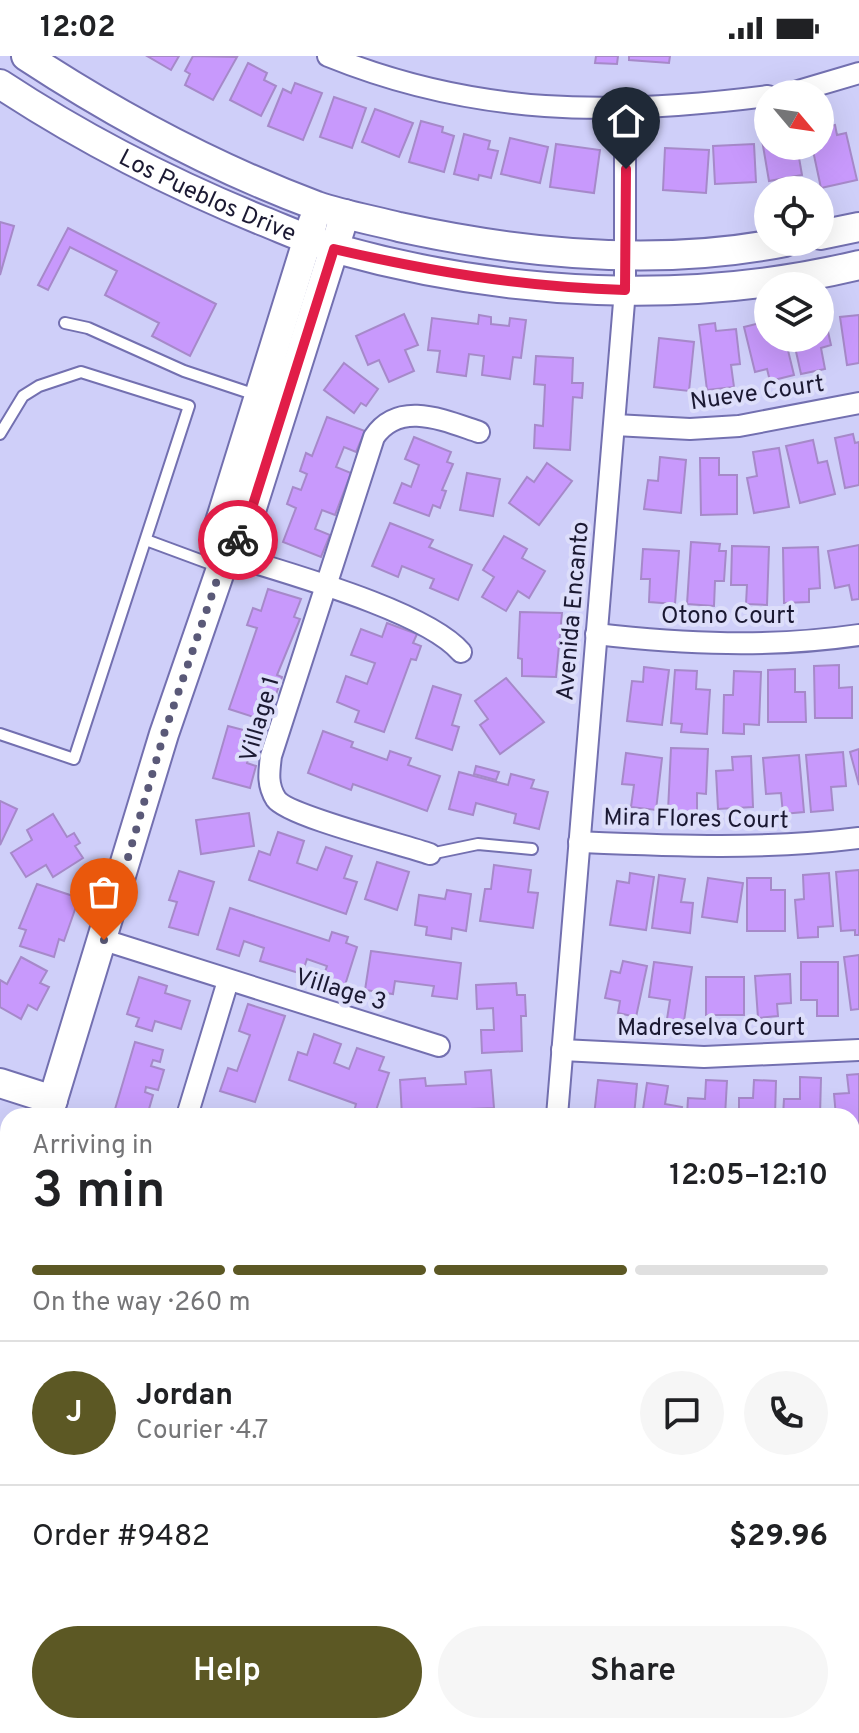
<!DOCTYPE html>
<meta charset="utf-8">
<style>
body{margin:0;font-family:Overpass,sans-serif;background:#f6f6f6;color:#202124;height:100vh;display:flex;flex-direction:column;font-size:30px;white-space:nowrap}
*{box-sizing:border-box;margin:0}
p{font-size:26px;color:#757577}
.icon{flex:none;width:44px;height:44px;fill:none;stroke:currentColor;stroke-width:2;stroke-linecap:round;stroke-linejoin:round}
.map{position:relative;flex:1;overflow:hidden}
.sheet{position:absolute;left:0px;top:1052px;width:860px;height:626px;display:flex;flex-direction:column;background:#fff;border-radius:24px 24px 0 0;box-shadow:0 8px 32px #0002}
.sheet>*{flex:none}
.needle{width:52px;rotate:119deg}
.controls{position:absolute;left:754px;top:24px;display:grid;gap:16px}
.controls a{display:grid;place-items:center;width:80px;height:80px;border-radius:50%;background:#fff;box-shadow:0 8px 32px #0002;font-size:40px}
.pin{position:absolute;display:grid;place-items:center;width:68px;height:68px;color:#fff;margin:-82px -34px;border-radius:50% 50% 50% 0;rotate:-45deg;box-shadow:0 0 8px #0007}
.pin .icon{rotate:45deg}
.courier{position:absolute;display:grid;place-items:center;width:80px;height:80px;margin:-40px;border:6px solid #e11d48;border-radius:50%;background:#fff;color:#222;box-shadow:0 2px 10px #0007}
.headline em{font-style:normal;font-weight:600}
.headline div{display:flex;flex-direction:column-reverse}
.headline{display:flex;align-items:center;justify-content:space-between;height:136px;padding:0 32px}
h1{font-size:52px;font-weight:600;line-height:60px}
.bar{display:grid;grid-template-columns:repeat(4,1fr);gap:12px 8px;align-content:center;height:96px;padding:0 32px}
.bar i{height:10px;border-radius:6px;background:#e0e0e0}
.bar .on{background:#5c5824}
.bar p{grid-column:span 4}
.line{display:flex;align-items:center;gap:20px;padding:0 32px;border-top:2px solid #e0e0e0}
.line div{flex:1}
.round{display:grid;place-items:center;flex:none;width:84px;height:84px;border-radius:42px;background:#f6f6f6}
.cta{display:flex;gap:16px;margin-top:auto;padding:16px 32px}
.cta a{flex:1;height:92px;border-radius:48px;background:#5c5824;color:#fff;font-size:32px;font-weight:600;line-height:92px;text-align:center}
.cta a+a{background:#f6f6f6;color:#202124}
.status{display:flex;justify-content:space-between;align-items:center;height:56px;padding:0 40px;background:#fff;direction:ltr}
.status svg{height:22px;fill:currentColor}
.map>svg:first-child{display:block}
</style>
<div class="status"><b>12:02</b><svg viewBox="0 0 49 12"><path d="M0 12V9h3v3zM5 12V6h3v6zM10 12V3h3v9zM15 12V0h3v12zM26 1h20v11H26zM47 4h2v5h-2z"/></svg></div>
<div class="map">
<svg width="859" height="1677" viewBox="0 0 859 1677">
<rect width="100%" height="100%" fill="#cfcff9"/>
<g fill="#c899fc" stroke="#a689c9" stroke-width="2">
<polygon points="147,0 179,0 171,14"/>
<polygon points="193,0 237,1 213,44 185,29 190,18 185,15"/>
<polygon points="596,0 618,0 617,8 595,7"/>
<polygon points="629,0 670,0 669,7 629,4"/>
<polygon points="248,7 267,17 264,24 276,30 261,60 230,44"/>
<polygon points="295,27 322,37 303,84 268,70 283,33 291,37"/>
<polygon points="334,41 366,52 352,92 320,81"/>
<polygon points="375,53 413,67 399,101 362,86"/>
<polygon points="421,65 443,71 442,76 454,80 444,116 409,106"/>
<polygon points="835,69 837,79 846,77 857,124 821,132 812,90 820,90 820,72"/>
<polygon points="464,78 490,85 488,93 498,95 491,122 479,119 478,124 454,118"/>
<polygon points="510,82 548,91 540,127 501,118"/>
<polygon points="768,83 768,90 797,90 802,119 769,125 762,84"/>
<polygon points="556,88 600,94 594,137 550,131"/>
<polygon points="754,88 756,126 715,128 713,90"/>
<polygon points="665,92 709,94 706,137 663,134"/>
<polygon points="0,166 14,170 0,219"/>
<polygon points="68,172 216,248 190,300 152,280 159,267 105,239 117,215 70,191 48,234 38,229"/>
<polygon points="823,253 831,289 821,292 825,313 801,318 793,282 820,282 820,254"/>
<polygon points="404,258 418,289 405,294 414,315 389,326 379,304 368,309 356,280"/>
<polygon points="479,259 491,261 491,268 509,270 510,262 526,264 521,302 513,301 510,323 482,319 484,300 469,298 466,320 437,316 440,295 428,294 432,262 478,268"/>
<polygon points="859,259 859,307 847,309 840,261"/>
<polygon points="768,265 768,282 785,282 794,319 770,325 767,313 755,316 744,271"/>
<polygon points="715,267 716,275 736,273 740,308 731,309 734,331 707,334 699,269"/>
<polygon points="659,282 694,286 689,335 654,331"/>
<polygon points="536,300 573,302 572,327 583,327 582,342 573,341 570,394 534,392 535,369 543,370 545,329 534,328"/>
<polygon points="344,307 378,333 366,350 361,347 354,357 324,334"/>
<polygon points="327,361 365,375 356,396 344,391 336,411 351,417 335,459 322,454 315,473 330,479 321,501 283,486 296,452 287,448 293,431 301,434 307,418 300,415 306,397 312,400"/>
<polygon points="853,378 855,387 859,386 859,429 845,432 835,382"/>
<polygon points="414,381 451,396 447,406 453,408 442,434 446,435 440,452 433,449 429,460 394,447 402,427 411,431 419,409 405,403"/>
<polygon points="813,384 818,407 827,405 835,438 800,447 786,390"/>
<polygon points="779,392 789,451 754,457 747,422 757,420 753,396"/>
<polygon points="660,401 686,404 681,457 644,453 648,424 658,425"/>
<polygon points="700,402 719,402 719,419 737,419 737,458 701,459"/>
<polygon points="547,407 572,425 539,469 509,447 527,421 534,426"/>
<polygon points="467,417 500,423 493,460 460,454"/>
<polygon points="390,467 433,484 429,491 472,509 458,544 430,532 434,523 402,510 398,521 372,510"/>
<polygon points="504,480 527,493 522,502 545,515 529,542 518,535 506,555 482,541 494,521 483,514"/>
<polygon points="691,486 720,488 719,495 726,495 724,525 715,525 714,550 687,548"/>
<polygon points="859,489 859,543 852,544 849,529 835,532 828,495"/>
<polygon points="732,490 769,491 767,549 746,548 747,529 731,529"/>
<polygon points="818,491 820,532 809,533 809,546 784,547 783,492"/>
<polygon points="643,493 679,495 675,548 649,546 650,523 641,523"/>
<polygon points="268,533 301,543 294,561 300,563 277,619 282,621 273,647 269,646 263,664 229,653 257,572 247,569 253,552 261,555"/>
<polygon points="520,556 562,557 556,621 522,620 522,603 518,602"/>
<polygon points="387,567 417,578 413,587 421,590 416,604 411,603 384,676 355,666 359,655 337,646 346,620 367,628 375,607 351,599 361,573 382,581"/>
<polygon points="839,609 839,632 852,631 852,662 815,662 814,610"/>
<polygon points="644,611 669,614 662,669 627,665 632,625 643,626"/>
<polygon points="795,613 795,636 805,636 806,666 768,666 768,614"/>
<polygon points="675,614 697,615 696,633 710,634 707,678 681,676 682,668 671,667"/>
<polygon points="734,615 761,616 759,669 744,668 744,678 723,677 724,639 733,639"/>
<polygon points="506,622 544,666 500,698 480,669 488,663 475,645"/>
<polygon points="433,630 461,639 452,669 459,671 452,694 416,682"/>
<polygon points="228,670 255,677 247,707 256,710 250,732 213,722"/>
<polygon points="323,675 353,686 351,691 387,704 390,695 411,702 408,709 440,720 427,755 353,728 351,734 308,717"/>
<polygon points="671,692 708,693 706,738 697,737 697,756 668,755"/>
<polygon points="859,693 859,729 850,696"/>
<polygon points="843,696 846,730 831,731 833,754 811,756 806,699"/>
<polygon points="626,697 662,702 656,754 631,751 634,729 622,728"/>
<polygon points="799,699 804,756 783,758 781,737 766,738 763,702"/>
<polygon points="751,700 753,751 718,753 716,715 733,714 732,701"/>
<polygon points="476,710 499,716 496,724 474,718"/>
<polygon points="459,716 508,729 511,718 534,724 531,732 548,736 539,773 514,767 516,758 476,747 473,759 449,753"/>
<polygon points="0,745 17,753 0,789"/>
<polygon points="249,757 254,790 201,798 196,764"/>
<polygon points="53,758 67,781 74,777 80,787 75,790 83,802 53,821 46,809 26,821 11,797 32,784 27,774"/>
<polygon points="278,776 304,785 297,807 317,814 326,791 352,800 344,822 357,826 346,858 249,824 259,795 270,799"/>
<polygon points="377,806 409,816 397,854 365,843"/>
<polygon points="494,809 531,814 528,836 538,837 533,872 480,865 485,833 491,833"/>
<polygon points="859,814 859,879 855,879 855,874 841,875 836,816"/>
<polygon points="179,815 214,826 198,879 169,871 177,846 169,844"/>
<polygon points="630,817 654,821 646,874 610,869 617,825 629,827"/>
<polygon points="829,817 833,870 818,871 818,881 798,882 795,844 804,843 803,819"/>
<polygon points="659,819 685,823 681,846 693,847 690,877 652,872"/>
<polygon points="708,822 743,827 737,866 702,861"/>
<polygon points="747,822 771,822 771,834 785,834 785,875 747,875"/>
<polygon points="37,828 79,842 64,885 59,883 54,901 20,890 26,874 19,872"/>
<polygon points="447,834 471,838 466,875 452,872 451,883 426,879 427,871 415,869 419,839 445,843"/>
<polygon points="230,852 329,885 332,876 348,881 346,887 357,891 345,929 323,922 327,910 307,903 302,918 260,905 264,892 244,885 239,900 217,893"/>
<polygon points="371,895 461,907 457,943 432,940 434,930 395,925 393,938 365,934"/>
<polygon points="859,899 859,953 851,954 844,901"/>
<polygon points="21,901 47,915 40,927 49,931 37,954 28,949 21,963 0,951 0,924 7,928"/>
<polygon points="623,905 647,910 636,961 618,957 620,945 605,942 611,915 620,917"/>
<polygon points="654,906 692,911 684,965 667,963 670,944 649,941"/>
<polygon points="801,906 838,906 838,960 817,960 817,944 801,944"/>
<polygon points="790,918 791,947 777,948 778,960 758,962 755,920"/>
<polygon points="139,921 167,930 165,937 190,945 181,973 155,965 152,975 136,970 139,962 127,958"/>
<rect x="706" y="921" width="38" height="38"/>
<polygon points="516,927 517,939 525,939 526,960 521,960 522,995 482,997 481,974 494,974 493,952 477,953 476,929"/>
<polygon points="248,948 285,960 255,1046 220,1035 228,1012 237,1015 250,979 239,975"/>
<polygon points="314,978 341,988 334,1007 349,1013 357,992 384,1001 379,1014 389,1017 374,1060 354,1056 356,1048 289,1024 298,996 307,999"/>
<polygon points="135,986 163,994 160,1006 153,1004 151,1010 164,1014 158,1034 146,1031 145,1036 153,1039 147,1060 113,1060"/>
<polygon points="491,1014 494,1052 471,1053 471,1060 402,1060 400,1024 425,1022 426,1030 466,1028 465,1016"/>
<polygon points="859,1018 859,1074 852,1075 852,1060 836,1060 834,1038 849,1037 847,1019"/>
<polygon points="800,1021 821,1022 820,1060 783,1060 784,1043 800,1043"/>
<polygon points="598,1024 637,1028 634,1060 594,1060"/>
<polygon points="706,1024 727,1025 725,1060 687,1060 688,1042 705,1043"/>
<polygon points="754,1024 776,1025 775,1060 739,1060 739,1042 753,1042"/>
<polygon points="647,1027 668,1030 665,1048 682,1051 680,1060 642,1060"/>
<polygon points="852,1116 857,1116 859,1153 852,1154"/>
<polygon points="858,1233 859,1233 859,1289 852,1288"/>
<polygon points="859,1323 859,1365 852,1362 852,1324"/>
<polygon points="859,1470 859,1527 852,1525 852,1481 856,1479"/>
<polygon points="852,1541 859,1542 856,1635 852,1634"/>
<polygon points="852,1653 859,1656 855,1677 814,1677 817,1670 852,1670"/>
<polygon points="153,1670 220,1670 219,1677 152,1677"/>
<polygon points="243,1670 277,1675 279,1670 302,1673 301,1677 241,1677"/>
<polygon points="516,1670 578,1670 584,1673 586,1670 617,1670 613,1677 523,1677"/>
</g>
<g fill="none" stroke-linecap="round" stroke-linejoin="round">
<defs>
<g id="lane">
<polyline points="65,267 88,272 184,315 256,339"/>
<polyline points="0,378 23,340 39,330 81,316 189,350 74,703 0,678"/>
<polyline points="146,484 219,511"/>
<polyline points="430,798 478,788 532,793"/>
</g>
<g id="street">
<path d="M 328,0 C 476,60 612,60 768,40"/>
<polyline points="788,38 859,17"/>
<polyline points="615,369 690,373 739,370 859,347"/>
<path d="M 226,498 C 282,516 425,554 461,596"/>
<path d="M 596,578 C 685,588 770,592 859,579"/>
<path d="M 579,786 C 674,790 765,794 859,782"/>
<path d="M 430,798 C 401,788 288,760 276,743 C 267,729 269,716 271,700 L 374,381 C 399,344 443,364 479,376"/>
<polyline points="104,884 439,990"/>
<polyline points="562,994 704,1001 859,994"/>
<polyline points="187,1060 228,925"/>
<polyline points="557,1060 625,234 625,55"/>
<polyline points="852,1207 859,1207"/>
<polyline points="672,1670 684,1677"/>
<polyline points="773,1677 777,1670"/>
</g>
<g id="secondary">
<path d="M 26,0 C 116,59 215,112 317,150 C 343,159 372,164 399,171 C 522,198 660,211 785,186"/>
<path id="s1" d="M 0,28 C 82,82 172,128 263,165 C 288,175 312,186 337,193 C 505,240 689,250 859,209"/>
<polyline points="820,179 859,171"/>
<polyline points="226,498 219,469 313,166"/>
<polyline points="0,1027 53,1044"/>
<polyline points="48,1060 164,678 226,498 244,477 345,158"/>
<polyline points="0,1224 8,1193"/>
<polyline points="0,1518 8,1576"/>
<polyline points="21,1670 22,1677"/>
</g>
</defs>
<use href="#lane" stroke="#7370b0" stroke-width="14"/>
<use href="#street" stroke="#7370b0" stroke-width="24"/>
<use href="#secondary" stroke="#7370b0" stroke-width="32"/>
<use href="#lane" stroke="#fff" stroke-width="10"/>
<use href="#street" stroke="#fff" stroke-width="20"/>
<use href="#secondary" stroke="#fff" stroke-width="28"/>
</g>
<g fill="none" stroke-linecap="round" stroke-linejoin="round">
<polyline stroke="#5a5978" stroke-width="8" stroke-dasharray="0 14.4" points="104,884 164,678 226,498 238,484"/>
<path stroke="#e11d48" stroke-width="10" d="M 238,484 L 244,477 L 334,193 C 433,216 523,231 625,234 L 626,113"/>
</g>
<g text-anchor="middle" stroke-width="8" stroke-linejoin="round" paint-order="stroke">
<g font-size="24" fill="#1b1932" stroke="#dddefa">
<text dy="8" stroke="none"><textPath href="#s1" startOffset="236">Los Pueblos Drive</textPath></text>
<text transform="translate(757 336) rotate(-8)" y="8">Nueve Court</text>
<text transform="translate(572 555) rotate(-85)" y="8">Avenida Encanto</text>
<text x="728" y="567">Otono Court</text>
<text transform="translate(259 663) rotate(-74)" y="8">Village 1</text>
<text transform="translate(696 762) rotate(1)" y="8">Mira Flores Court</text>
<text transform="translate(341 933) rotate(17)" y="8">Village 3</text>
<text x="711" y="979">Madreselva Court</text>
</g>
</g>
</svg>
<div class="controls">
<a><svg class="needle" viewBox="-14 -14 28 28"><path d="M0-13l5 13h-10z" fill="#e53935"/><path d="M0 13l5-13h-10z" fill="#757577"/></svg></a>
<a><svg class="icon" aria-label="locate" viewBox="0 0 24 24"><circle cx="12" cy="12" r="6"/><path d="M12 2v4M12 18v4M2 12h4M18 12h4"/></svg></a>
<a><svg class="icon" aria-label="layers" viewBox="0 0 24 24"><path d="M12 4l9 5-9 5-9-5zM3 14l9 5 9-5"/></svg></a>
</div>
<div class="pin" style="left:104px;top:884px;background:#ea580c"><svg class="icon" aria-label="bag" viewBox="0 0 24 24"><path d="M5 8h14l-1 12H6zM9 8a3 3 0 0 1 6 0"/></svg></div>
<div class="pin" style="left:626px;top:113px;background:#1f2937"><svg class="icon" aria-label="home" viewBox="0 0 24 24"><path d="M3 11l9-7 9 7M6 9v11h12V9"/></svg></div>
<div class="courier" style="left:238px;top:484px"><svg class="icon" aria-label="bike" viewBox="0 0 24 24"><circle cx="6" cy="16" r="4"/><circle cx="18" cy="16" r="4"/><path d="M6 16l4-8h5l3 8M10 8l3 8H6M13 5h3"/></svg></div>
<section class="sheet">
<div class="headline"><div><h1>3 min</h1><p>Arriving in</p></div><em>12:05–12:10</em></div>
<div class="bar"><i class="on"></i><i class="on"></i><i class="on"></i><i></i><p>On the way · 260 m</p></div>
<div class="line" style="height:144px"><b class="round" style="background:#5c5824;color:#fff">J</b><div><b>Jordan</b><p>Courier · 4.7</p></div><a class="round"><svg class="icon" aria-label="chat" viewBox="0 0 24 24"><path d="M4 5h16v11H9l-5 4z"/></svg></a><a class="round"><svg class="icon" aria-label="phone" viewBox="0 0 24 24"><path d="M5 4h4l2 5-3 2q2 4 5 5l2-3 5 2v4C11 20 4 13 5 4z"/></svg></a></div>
<div class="line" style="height:104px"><div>Order #9482</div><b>$29.96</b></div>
<div class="cta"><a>Help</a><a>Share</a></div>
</section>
</div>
